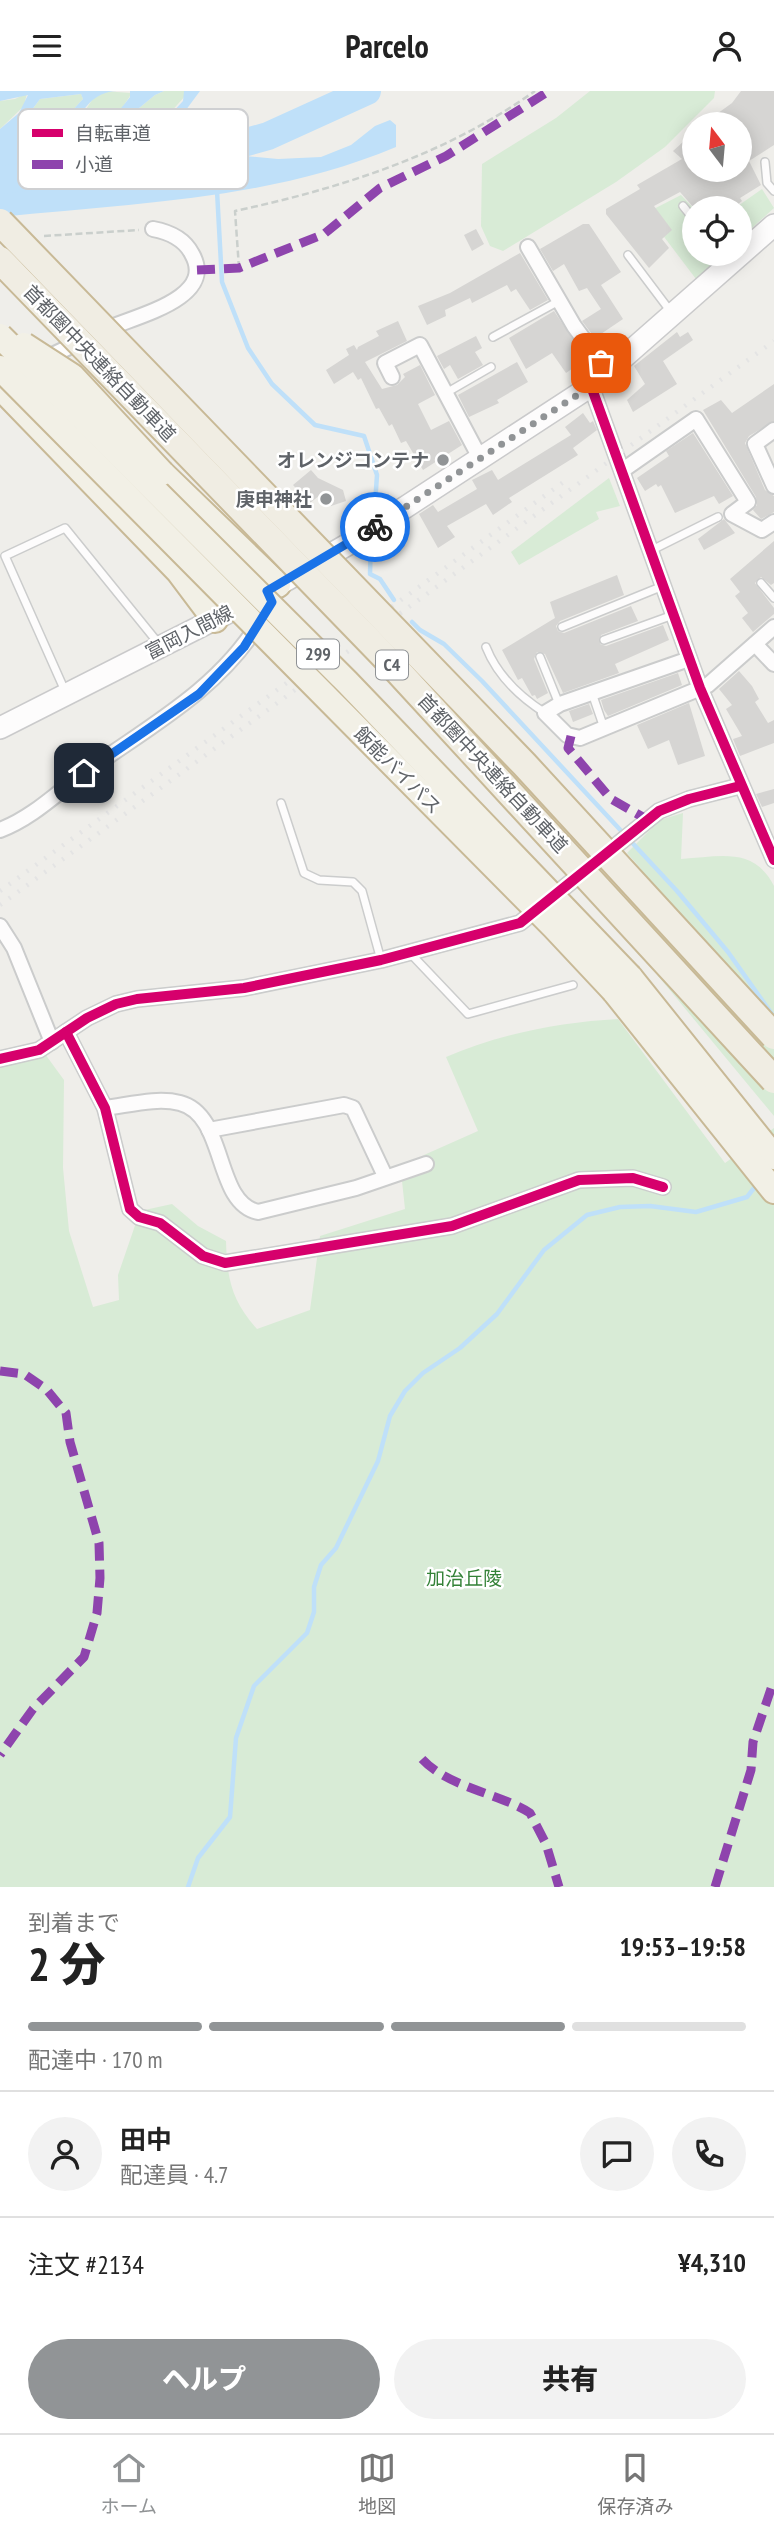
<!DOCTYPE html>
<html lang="ja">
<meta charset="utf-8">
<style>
body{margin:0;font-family:"PT Sans Narrow","Noto Sans JP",sans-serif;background:#f2f2f2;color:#222;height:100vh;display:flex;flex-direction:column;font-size:26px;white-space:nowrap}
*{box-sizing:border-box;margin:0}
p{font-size:23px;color:#767676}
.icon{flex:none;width:38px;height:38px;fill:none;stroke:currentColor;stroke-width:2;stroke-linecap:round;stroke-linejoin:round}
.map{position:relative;height:1796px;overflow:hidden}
.details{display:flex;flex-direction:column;background:#fff;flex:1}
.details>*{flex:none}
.needle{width:46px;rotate:344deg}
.tools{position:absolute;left:682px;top:21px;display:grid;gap:14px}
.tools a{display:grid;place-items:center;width:70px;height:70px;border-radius:50%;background:#fff;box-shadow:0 4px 18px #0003;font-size:35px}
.pin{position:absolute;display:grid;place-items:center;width:60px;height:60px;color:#fff;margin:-30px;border-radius:14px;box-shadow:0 4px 10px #0006}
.courier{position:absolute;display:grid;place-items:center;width:70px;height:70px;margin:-35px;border:5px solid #1a73e8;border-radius:50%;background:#fff;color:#222;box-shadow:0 2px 9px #0007}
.summary em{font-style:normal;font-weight:800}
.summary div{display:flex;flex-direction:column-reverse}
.summary{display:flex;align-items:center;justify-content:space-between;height:119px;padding:0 28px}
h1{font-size:46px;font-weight:800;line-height:52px}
.bar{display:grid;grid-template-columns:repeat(4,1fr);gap:10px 7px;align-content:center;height:84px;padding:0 28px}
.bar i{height:9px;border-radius:5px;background:#e0e0e0}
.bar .current{background:#919496}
.bar p{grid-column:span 4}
.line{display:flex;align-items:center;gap:18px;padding:0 28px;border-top:2px solid #e0e0e0}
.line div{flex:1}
.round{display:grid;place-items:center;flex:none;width:74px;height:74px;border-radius:37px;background:#f2f2f2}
.action{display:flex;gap:14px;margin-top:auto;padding:14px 28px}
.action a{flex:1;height:80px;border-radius:42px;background:#919496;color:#fff;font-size:28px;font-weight:800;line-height:80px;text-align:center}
.action a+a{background:#f2f2f2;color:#222}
header{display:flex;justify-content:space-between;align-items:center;height:91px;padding:0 28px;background:#fff;font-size:32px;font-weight:800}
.menu{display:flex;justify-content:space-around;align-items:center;height:98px;border-top:2px solid #e0e0e0;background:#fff;font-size:19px;color:#767676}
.menu a{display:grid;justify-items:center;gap:4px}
.menu .current{color:#919496}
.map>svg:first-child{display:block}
</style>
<header><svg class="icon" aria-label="menu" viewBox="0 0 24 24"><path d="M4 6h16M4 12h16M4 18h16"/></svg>Parcelo<svg class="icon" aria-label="person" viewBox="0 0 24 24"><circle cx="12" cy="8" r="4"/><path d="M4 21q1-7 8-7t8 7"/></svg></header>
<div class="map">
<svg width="774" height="1796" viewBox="0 0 774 1796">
<rect width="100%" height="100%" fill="#efeeea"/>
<g fill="#d8ebd6">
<polygon points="102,0 132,2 120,20 95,42 76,42 73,38 92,9"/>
<path d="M 164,0 L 184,0 L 185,5 L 122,76 L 99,81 L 95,77 C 102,43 129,26 155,4 Z"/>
<polygon points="590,0 715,0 714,7 665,56 616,91 503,160 490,155 481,135 482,73 556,27"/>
<polygon points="27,2 24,15 0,38 0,10 15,8"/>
<path d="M 81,3 L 83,8 C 66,26 50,48 24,47 L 23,31 L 40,8 Z"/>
<polygon points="762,98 774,117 740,148 740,117 735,117"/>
<polygon points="681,104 695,119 695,163 724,163 696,188 646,122"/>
<polygon points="609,387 620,415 596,421 599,428 519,474 511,461"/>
<path d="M 683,722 L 681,768 C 719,766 754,755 774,795 L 774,1025 L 654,880 L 641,778 L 627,762 L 660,729 Z"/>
<path d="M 618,928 L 725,1072 L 774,1037 L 774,1796 L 0,1796 L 0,970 L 45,963 L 64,989 L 63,1077 L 69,1140 L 93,1216 L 119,1209 L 118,1184 L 140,1120 L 172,1113 L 198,1135 L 226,1150 C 227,1187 231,1209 257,1238 L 310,1219 L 320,1145 L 405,1118 L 402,1090 L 424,1064 L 478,1040 L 446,966 C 499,943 561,931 618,928 Z"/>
</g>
<path fill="#bfe0f9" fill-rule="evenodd" d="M 0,0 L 117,0 C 93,1 83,18 73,37 L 80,44 C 103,39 115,25 130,6 L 130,0 L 164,0 L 155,4 C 129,26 102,42 95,77 L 100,81 L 122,76 L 183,10 L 184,0 L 200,0 L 180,27 L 155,50 L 154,57 L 278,68 L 321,66 L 351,54 L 375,35 L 390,29 L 396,34 L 396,56 C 270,109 134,112 0,126 L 0,38 L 19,22 L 28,4 L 0,10 ZM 81,3 L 83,8 C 66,26 49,48 24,47 L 23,31 L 40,8 Z"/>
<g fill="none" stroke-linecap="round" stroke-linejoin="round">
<g stroke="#bfe0f9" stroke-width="4.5">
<polyline points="217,100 222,191 248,257 272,293 315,334 364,345 377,384 374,428"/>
<polyline points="371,447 370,483 380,488 394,509"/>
<polyline points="412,531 420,539 444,553 482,590 677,800 728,861 774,926"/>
<polyline points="188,1796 198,1767 230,1726 236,1647 254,1595 307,1542 314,1521 314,1496 321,1474 336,1457 378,1370 390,1325 405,1300 423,1282 460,1257 497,1223 544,1159 587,1124 620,1116 650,1115 696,1121 747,1106 758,1092"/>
</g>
<polyline stroke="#bfe0f9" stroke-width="28" points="0,89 211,61 268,45 367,0"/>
</g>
<g fill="#d6d5d3">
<polygon points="741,0 774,0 774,54 749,70 761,94 740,107 742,110 733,117 726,117 719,110 710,117 694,117 680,101 654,115 672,139 662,148 669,157 649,177 606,123 606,118 640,98 637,94 682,68 673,60 695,40 695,79 740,79 740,33 703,33 732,12"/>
<polygon points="583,133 589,133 621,181 601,194 623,228 595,247 582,230 601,218 587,197 579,200 564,173 553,180 540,158"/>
<polygon points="476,138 484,153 472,160 464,144"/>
<polygon points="520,162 548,209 530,219 516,198 511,201 507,194 472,212 470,207 445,219 446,225 427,234 418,215 450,202"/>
<polygon points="554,220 586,268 566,282 552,262 526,278 509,247"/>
<polygon points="398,230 407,250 365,271 382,298 397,294 405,286 403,283 420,274 435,304 418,313 431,339 449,330 462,354 423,379 406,350 401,352 392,333 389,335 379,317 376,318 361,287 358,289 353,281 334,293 326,279 349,264 346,258 354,254 357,259 358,256 379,245 376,240"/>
<polygon points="677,241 680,246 688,241 693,249 663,270 677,293 633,321 627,309 645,293 634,275"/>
<polygon points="476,245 482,257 475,261 483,274 458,288 450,274 444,278 437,265"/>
<polygon points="517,271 528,291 497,309 499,312 469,326 458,304"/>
<polygon points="774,293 774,330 749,345 745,352 765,399 774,405 774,421 761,428 753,419 757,414 756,406 703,319 721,309 732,322"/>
<polygon points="583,322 590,332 593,330 597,339 573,357 578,364 509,407 512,411 493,424 486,413 447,435 455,446 438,457 419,423 433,414 438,421 477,398 472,389 492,379 498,389 571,344 565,336"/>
<polygon points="693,342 733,405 719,413 714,405 675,422 661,394 658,396 656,393 645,400 637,387 669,365 666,360"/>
<polygon points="311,379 318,387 343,399 346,410 331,415 325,400 310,412 293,394"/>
<polygon points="724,428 735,442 704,459 698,448"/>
<polygon points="774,450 774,492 771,494 761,486 755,492 774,517 774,523 753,541 742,527 748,522 735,505 740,501 730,488"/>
<polygon points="617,484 624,504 560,530 556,535 558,540 564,542 631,515 638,530 601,544 600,553 606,555 663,534 669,549 615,573 619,582 563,602 545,563 537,561 534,568 548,602 537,608 535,604 532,605 522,587 518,589 502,559 555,527 550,511"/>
<polygon points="739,580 752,595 759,608 755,611 768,632 774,629 774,652 740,665 733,648 742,645 726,618 732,614 719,598"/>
<polygon points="678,582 682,594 608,625 604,619 601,609"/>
<polygon points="689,612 705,665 678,674 669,649 648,658 637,634"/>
<polygon points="589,613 593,623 573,631 569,620"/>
<polygon points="774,698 774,712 762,716 756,703"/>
</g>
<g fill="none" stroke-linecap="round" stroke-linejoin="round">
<defs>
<g id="service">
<polyline points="765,71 767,92 774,100"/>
<polyline points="683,115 695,130"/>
<polyline points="628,164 671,221"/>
<polyline points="493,246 559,210"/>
<polyline points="446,302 491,276"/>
<polyline points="650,460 718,426"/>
<polyline points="761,492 774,507"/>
<polyline points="562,536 663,495"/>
<polyline points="604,549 673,524"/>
<path d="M 486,556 C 497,584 520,606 545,622"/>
<polyline points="540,566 559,613"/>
<polyline points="65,600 5,465 65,437 159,553"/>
<polyline points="592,602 604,637"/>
<polyline points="281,712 304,782 319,789 353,791 362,800 381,869"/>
<polyline points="410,862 468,923 573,894"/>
</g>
<g id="minor">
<polyline points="528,156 574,235 607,280"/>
<path d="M 102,240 C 130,226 218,209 192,163 C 184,147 169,141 153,138"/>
<polyline points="42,269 84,249"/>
<polyline points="392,286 385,272 420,254 480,367"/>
<polyline points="591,295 700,597 774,769"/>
<polyline points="774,339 755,353 774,395"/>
<polyline points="623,379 696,328 748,411 732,423 762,439 774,431"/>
<polyline points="755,553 774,573"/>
<polyline points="689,568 560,613 545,622 567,644 580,647 708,594 774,536"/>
<path d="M 0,739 C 32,727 57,702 84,682 C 148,636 217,600 259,532"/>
<polyline points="0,835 14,857 52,951"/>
<polyline points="66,941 105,1017 130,1118 139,1126 160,1132 203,1165 225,1172 452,1135 579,1089 633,1087 663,1096"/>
<polyline points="0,968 39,959 87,927 116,913 137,908 244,897 381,869 520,832 659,720 689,708 740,695"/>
<path d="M 105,1017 C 129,1014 157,1006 180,1012 C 227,1024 214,1112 258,1121 L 356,1097 L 426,1073"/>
<polyline points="209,1039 344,1014 353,1017 385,1085"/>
</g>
<g id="secondary">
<polyline points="264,502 352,451 591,295 774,134"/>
<polyline points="0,637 229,521"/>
</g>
<g id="trunk">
<polyline points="0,296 179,481 215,529"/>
<polyline points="162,382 278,494"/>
<polyline points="630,886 774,1066"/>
<polyline points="614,900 774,1100"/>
</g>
</defs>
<use href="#service" stroke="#cbcccc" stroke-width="10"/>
<use href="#minor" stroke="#cbcccc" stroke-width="18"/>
<use href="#secondary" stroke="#cacacb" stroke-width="24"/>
<use href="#trunk" stroke="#c8b996" stroke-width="28"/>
<g stroke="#cacfcc" stroke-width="2.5" stroke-dasharray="7 3.5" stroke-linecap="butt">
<polyline points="44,145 139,139"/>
<path d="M 239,177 L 235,120 C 342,97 445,64 535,0"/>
</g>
<use href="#service" stroke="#fdfcfc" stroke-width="7"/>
<use href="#minor" stroke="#fdfcfc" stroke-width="14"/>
<use href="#secondary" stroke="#fdfcfc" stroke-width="21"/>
<use href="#trunk" stroke="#f2f0e6" stroke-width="24"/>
<g stroke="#e4e4e4" stroke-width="4.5" stroke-dasharray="2 9" stroke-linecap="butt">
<polyline points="0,800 569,387"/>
<polyline points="0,814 774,250"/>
</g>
<defs>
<g id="trunk-bridge">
<polyline points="0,245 347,591 630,886"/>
<polyline points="24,254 72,285 162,382"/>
<polyline points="0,277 554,836 614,900"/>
</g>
<g id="motorway-bridge">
<polyline points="0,131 524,673 774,945"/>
<polyline points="0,169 384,565 774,989"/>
</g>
</defs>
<use href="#trunk-bridge" stroke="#c8b996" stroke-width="28" stroke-linecap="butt"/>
<use href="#motorway-bridge" stroke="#c8b996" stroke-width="30" stroke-linecap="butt"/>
<use href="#trunk-bridge" stroke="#f2f0e6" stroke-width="24"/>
<use href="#motorway-bridge" stroke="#f0ede3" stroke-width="26"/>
<g stroke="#8e44ad" stroke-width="9" stroke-dasharray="18 9" stroke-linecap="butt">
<polyline points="197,179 239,177 324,143 380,97 446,65 549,0"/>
<polyline points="571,645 568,657 611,708 648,729"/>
<polyline points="0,1280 24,1283 46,1298 66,1322 70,1351 99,1452 100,1487 97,1522 84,1566 33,1618 0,1664"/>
<path d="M 422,1668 C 449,1697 499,1702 530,1722 L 546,1753 L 559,1796"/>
<polyline points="715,1796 751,1679 753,1651 774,1589"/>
</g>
<defs>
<g id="cycleway">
<polyline points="591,295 700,597 774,769"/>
<polyline points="66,941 105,1017 130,1118 139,1126 160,1132 203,1165 225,1172 452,1135 579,1089 633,1087 663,1096"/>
<polyline points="0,968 39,959 87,927 116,913 137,908 244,897 381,869 520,832 659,720 689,708 740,695"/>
</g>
</defs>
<use href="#cycleway" stroke="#fff" stroke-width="15"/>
<use href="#cycleway" stroke="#d6006c" stroke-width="10"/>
</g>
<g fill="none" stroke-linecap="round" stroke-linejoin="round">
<polyline stroke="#919496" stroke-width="7" stroke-dasharray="0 12.6" points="375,436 591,295 607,280 601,272"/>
<polyline stroke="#1a73e8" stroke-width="9" points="84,682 199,603 244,556 272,511 267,500 375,436"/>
</g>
<g fill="#919496" stroke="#fff" stroke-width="2.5">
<circle cx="443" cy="369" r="7"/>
<circle cx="326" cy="408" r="7"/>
</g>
<g text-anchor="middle" stroke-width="5" stroke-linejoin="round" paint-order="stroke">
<g fill="#fff" stroke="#8f9295" stroke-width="2">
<rect x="297" y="548.5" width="42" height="29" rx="5"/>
<rect x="376" y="559.5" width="32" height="29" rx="5"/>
</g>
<g font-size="18" font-weight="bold" fill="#5f6368">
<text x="318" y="569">299</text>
<text x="392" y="580">C4</text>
</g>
<g font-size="19" fill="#5f6368" stroke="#fff">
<text transform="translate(100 272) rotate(46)" y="7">首都圏中央連絡自動車道</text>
<text transform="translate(189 541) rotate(-27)" y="7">富岡入間線</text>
<text transform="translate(398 679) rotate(45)" y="7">飯能バイパス</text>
<text transform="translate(493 682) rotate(47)" y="7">首都圏中央連絡自動車道</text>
</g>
<g font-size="19" font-weight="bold" fill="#5f6368" stroke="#fff" text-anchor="end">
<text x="429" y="376">オレンジコンテナ</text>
<text x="312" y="415">庚申神社</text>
</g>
<g font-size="19" fill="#348238" stroke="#fff">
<text x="464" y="1494">加治丘陵</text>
</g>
</g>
<rect x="18" y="18" width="230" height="80" rx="10" fill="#fff" stroke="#cfd0d2" stroke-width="2"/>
<rect x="32" y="38" width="31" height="8" fill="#d6006c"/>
<rect x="32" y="69" width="31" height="9" fill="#8e44ad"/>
<g font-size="19" fill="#5f6368">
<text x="75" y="49">自転車道</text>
<text x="75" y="80">小道</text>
</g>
</svg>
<div class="tools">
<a><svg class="needle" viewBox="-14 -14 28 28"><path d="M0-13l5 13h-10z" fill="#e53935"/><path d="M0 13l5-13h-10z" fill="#767676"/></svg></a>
<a><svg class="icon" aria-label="locate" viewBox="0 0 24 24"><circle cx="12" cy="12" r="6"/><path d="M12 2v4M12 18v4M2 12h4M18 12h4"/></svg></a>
</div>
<div class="pin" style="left:601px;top:272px;background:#ea580c"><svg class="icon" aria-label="bag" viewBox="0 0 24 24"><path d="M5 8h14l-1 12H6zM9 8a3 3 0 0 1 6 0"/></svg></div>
<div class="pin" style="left:84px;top:682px;background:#1f2937"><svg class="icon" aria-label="home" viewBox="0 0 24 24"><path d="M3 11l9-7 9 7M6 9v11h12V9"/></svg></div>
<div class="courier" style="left:375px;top:436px"><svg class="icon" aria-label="bike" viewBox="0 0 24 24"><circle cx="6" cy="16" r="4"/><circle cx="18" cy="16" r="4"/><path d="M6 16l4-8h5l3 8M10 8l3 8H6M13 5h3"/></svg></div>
</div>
<section class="details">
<div class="summary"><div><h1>2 分</h1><p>到着まで</p></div><em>19:53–19:58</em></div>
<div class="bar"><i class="current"></i><i class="current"></i><i class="current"></i><i></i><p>配達中 · 170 m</p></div>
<div class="line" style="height:126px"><a class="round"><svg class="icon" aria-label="person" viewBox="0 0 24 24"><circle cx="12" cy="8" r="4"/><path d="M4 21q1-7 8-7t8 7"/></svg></a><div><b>田中</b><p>配達員 · 4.7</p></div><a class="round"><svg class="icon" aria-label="chat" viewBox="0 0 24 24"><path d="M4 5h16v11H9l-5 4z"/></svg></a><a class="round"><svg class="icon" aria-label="phone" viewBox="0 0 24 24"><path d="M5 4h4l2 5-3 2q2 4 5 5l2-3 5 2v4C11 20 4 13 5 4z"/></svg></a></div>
<div class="line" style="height:91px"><div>注文 #2134</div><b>¥4,310</b></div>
<div class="action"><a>ヘルプ</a><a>共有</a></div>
</section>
<nav class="menu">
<a class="current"><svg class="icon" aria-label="home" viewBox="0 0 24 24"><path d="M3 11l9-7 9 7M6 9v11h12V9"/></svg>ホーム</a>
<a><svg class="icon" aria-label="map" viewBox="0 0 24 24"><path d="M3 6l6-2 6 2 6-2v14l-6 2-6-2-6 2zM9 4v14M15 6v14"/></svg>地図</a>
<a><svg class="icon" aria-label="saved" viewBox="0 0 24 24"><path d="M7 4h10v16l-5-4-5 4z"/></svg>保存済み</a>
</nav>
